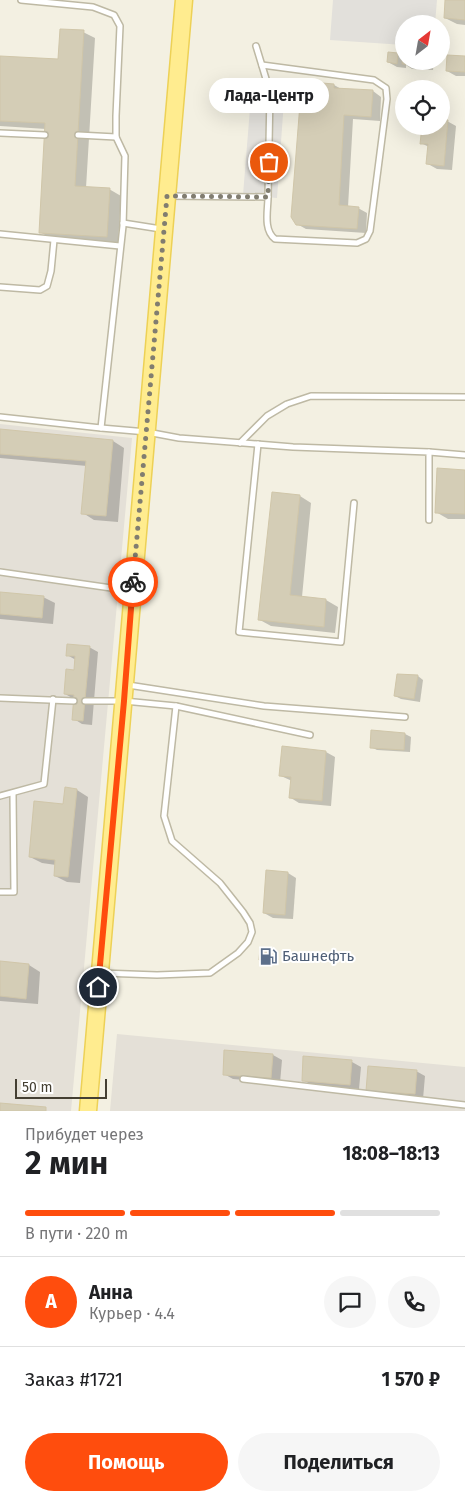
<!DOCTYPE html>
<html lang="ru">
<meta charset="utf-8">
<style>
body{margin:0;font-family:"Fira Sans",sans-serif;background:#f6f6f6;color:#202124;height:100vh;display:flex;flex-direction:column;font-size:19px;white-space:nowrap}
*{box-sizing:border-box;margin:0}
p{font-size:16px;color:#757577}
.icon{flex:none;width:28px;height:28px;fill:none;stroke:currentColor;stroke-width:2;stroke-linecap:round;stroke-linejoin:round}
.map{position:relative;height:1111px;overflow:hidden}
.side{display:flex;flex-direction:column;background:#fff;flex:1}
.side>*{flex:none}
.needle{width:32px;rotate:31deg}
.buttons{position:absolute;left:395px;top:15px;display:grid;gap:10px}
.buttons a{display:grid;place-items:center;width:55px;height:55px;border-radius:50%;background:#fff;box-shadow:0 5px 20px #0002;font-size:25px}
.scale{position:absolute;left:15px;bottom:12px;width:92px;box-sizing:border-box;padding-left:5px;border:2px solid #443f32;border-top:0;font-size:14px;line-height:18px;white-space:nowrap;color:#443f32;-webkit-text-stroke:4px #fff;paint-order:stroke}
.pin{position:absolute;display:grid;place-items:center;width:42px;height:42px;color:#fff;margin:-21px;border:2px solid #fff;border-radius:50%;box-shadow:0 1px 5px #0007}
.courier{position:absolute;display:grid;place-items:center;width:50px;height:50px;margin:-25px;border:4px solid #ff4d0d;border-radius:50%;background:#fff;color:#222;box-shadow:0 1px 6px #0007}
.bubble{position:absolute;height:35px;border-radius:18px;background:#fff;box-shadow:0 5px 20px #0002;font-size:16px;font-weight:700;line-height:35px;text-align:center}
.summary em{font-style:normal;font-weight:700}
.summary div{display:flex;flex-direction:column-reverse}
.summary{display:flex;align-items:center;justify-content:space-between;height:85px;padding:0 25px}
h1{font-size:32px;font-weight:700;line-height:38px}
.bar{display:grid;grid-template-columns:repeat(4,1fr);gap:8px 5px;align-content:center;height:60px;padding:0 25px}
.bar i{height:6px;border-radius:4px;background:#e0e0e0}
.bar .selected{background:#ff4d0d}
.bar p{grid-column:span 4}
.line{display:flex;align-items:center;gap:12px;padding:0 25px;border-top:1px solid #e0e0e0}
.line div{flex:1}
.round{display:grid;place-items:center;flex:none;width:52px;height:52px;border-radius:26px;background:#f6f6f6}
.button{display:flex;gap:10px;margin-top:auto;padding:10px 25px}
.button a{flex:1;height:58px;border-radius:30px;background:#ff4d0d;color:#fff;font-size:20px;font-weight:700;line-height:58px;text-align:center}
.button a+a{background:#f6f6f6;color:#202124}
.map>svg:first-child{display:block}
</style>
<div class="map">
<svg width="465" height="1111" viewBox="0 0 465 1111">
<rect width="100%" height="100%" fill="#f3f0e2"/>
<g fill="#e4e0d7">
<polygon points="0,424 132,438 71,1111 0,1111"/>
<polygon points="117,1034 465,1067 465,1111 110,1111"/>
</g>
<g fill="#e2e0db">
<polygon points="333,0 437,0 435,24 404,24 404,45 330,40"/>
<polygon points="252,84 285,86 277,198 243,195"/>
</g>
<g fill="#0003">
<polygon points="447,0 465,0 465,25 457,24 445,18"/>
<polygon points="83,32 95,38 86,188 109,189 121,196 118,243 52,239 40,232 46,129 0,126 0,57 60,61"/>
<polygon points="389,53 398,54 404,58 404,61 434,61 433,70 412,69 406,65 406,68 397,67 388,62"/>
<polygon points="465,57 465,76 456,76 447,71"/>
<polygon points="334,85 343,90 373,91 381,97 380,121 353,119 348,207 358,208 367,213 366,233 306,229 297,224"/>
<polygon points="447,121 456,126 452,170 437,169 428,164 429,147 421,143"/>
<polygon points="0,430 113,441 124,448 118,522 94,520 83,513 87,466 0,458"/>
<polygon points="465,471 465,519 448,519 436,512"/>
<polygon points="300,496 311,503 302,597 326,600 338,607 335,633 271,626 260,620"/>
<polygon points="0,593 43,597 55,603 53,624 0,619"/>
<polygon points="89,647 98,652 92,725 82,724 74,719 74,699 65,694 75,672 76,660 67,655"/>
<polygon points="418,676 423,680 420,702 401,699 395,696"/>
<polygon points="372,732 405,734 411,737 410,752 377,750 371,747"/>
<polygon points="283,748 326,752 335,757 331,806 299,803 291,798 292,781 281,776"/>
<polygon points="77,790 88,797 80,883 67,882 55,876 56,865 42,863 30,857 64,805"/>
<polygon points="288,873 296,878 293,919 273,918 264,913"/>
<polygon points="269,950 272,951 271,961 263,960"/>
<polygon points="0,962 29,965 40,972 38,1004 0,1001"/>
<polygon points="273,1055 282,1060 280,1083 233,1079 224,1074"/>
<polygon points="352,1062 361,1067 359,1089 312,1085 303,1080"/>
<polygon points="416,1071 425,1076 423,1099 376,1095 367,1090"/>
</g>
<g fill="#d4cdb6" stroke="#d0c6a9">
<polygon points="445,0 465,0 465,20 444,18"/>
<polygon points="60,29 84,30 75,186 110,188 107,237 39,233 45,123 0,121 0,56 58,59"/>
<polygon points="388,52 398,53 397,64 387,62"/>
<polygon points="403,53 404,61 425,61 425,66 402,64"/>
<polygon points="447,55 465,56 465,72 446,71"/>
<polygon points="310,82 334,84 334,88 373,90 371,117 344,115 339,205 359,207 357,229 296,225 291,217 301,91"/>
<polygon points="441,119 448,120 444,166 426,164 428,144 420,144 422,126 441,126"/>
<polygon points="0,429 113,440 106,516 81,514 86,461 0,454"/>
<polygon points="437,468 465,470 465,514 435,513"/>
<polygon points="272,492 300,495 290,595 326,599 324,627 258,620"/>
<polygon points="0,592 44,596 42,618 0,614"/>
<polygon points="67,644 90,646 83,721 72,720 74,695 64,694 66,669 74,670 75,656 66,656"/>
<polygon points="397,674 418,675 414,699 394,696"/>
<polygon points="371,730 405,733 404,750 370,748"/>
<polygon points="282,746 326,751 322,801 289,798 291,777 279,776"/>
<polygon points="65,787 77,789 68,877 54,876 55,860 29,857 34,801 63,804"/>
<polygon points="266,870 288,872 285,915 263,913"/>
<polygon points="260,948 270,949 269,961 259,960"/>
<polygon points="0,961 29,964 26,999 0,996"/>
<polygon points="224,1050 273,1054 271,1078 223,1075"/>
<polygon points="303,1056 352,1060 350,1085 302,1081"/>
<polygon points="368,1066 417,1070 415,1094 366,1091"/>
<polygon points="0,1103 46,1107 46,1111 0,1111"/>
</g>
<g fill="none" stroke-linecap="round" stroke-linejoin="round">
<defs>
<g id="service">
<polyline points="21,0 93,7 114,15 120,26 116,116 116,137 125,156 123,226 101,428"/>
<path d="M 262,65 L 374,80 L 386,88 L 387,99 L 370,231 L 366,239 L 357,243 L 275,239 C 263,230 268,210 268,197"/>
<polyline points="0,133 45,135"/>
<polyline points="78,135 116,137"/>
<polyline points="169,196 268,197 270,92 256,46"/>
<polyline points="123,223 161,229"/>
<polyline points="0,234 120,246"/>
<polyline points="0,287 40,290 47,286 51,271 54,240"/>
<polyline points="0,417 101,428 147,432 179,438 218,441 293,447 429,452 429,520"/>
<polyline points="240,443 267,416 287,404 311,396 465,397"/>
<polyline points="258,444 239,632 341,642 354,503"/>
<polyline points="429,452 465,455"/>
<polyline points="0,572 132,591"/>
<polyline points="128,685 264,706 405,717"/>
<polyline points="0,698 74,701"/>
<polyline points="85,701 124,701 176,706 310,735"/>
<polyline points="0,796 44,784 53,699"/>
<polyline points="0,892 14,892 13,794"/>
<polyline points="102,973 157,975 210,973 238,953 248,942 252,932 250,923 243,912 220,883 172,841 164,816 176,706"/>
<polyline points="243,1079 465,1105"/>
</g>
<polyline id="primary" points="88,1111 184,0"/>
</defs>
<use href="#service" stroke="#beb9a4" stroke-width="8"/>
<use href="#primary" stroke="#edd156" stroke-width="19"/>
<use href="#service" stroke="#fff" stroke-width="5"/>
<use href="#primary" stroke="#ffec8f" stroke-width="16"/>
</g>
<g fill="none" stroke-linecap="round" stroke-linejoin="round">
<polyline stroke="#817d70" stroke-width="5" stroke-dasharray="0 9" points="133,582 167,196 268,197 269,162"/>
<polyline stroke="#ff4d0d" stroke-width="6" points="98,987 124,701 133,582"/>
</g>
<defs>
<symbol id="fuel-bare" viewBox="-9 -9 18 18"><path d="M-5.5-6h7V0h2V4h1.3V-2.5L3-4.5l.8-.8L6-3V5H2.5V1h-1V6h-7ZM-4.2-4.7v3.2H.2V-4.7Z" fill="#5c6f8a" stroke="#fff" stroke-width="2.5" paint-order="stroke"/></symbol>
</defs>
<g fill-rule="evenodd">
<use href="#fuel-bare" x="256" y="944" width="25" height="25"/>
</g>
<g text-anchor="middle" stroke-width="4" stroke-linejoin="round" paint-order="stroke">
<g font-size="15" fill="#4e5e75" stroke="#fff" text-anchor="start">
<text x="282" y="961">Башнефть</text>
</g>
</g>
</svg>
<div class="buttons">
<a><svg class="needle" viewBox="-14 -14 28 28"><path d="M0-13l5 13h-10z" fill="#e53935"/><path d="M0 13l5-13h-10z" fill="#757577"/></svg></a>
<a><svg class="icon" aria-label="locate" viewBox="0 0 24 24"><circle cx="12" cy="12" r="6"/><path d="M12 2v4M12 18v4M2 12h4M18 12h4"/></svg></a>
</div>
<div class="scale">50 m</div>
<div class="pin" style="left:269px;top:162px;background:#ea580c"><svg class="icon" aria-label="bag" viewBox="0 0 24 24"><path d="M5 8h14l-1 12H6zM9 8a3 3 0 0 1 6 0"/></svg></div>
<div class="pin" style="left:98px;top:987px;background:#1f2937"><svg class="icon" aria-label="home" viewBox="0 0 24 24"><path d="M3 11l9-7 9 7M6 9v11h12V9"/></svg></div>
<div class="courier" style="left:133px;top:582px"><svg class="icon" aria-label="bike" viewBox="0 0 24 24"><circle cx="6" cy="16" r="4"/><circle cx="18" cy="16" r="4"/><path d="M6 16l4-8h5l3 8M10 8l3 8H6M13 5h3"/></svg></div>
<div class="bubble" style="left:209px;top:78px;width:120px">Лада-Центр</div>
</div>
<section class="side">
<div class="summary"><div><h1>2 мин</h1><p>Прибудет через</p></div><em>18:08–18:13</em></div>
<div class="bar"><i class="selected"></i><i class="selected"></i><i class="selected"></i><i></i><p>В пути · 220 m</p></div>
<div class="line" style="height:90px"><b class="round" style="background:#ff4d0d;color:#fff">А</b><div><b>Анна</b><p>Курьер · 4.4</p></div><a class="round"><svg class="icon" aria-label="chat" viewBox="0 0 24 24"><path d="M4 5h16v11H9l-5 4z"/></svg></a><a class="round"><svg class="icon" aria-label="phone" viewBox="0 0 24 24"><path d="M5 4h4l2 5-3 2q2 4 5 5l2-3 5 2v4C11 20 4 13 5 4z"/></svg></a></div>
<div class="line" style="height:65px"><div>Заказ #1721</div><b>1 570 ₽</b></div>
<div class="button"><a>Помощь</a><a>Поделиться</a></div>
</section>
